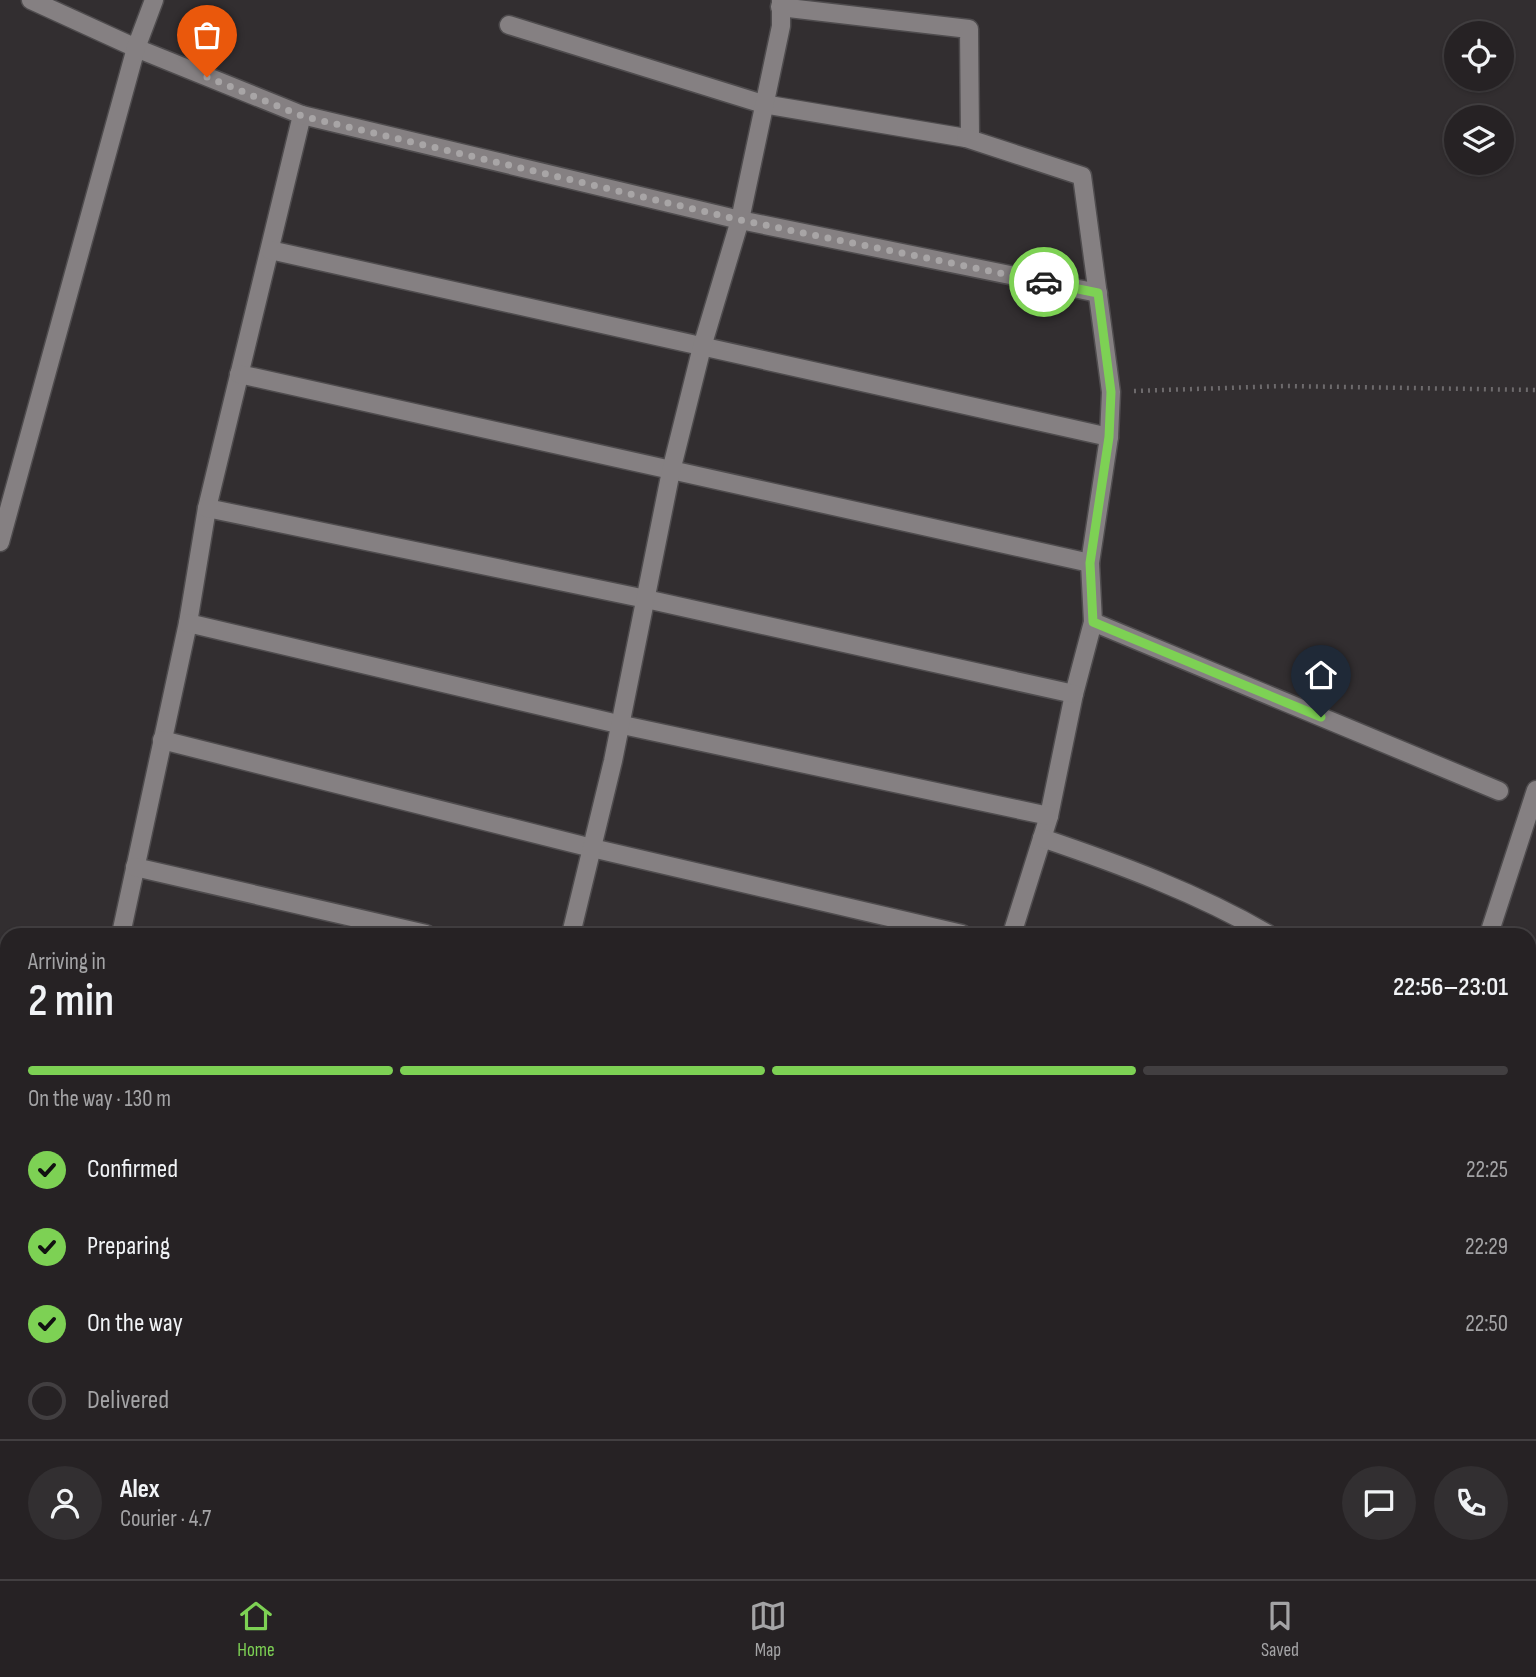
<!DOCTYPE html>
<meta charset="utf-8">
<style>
body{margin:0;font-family:"Sofia Sans Condensed",sans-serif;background:#322f31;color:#f1f3f6;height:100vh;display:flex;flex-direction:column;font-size:26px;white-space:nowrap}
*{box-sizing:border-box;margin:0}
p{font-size:23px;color:#a4a4a6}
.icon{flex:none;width:38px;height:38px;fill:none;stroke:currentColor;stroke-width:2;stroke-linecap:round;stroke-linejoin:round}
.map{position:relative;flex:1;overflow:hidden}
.side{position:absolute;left:0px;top:928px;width:1536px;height:653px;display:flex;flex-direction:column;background:#262224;border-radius:21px 21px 0 0;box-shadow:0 2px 5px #0004,0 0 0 2px #423f41}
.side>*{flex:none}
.fabs{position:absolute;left:1444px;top:21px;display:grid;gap:14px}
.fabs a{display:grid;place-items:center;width:70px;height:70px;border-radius:50%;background:#262224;box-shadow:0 2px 5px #0004,0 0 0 2px #423f41;font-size:35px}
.pin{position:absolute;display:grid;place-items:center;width:60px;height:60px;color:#fff;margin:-72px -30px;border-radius:50% 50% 50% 0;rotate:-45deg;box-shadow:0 0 7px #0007}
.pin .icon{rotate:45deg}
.courier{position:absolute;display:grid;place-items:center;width:70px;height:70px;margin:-35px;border:5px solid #7dd154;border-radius:50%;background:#fff;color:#222;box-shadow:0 2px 9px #0007}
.headline em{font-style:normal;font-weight:600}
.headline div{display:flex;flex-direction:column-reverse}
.headline{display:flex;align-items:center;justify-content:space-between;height:119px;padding:0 28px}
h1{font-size:46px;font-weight:600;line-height:52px}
.bar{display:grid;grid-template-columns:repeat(4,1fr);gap:10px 7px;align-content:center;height:84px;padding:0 28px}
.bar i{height:9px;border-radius:5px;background:#423f41}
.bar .current{background:#7dd154}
.bar p{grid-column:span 4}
.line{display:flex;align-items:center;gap:18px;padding:0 28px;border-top:2px solid #423f41}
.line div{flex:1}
.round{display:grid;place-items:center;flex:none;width:74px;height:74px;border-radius:37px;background:#322f31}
ol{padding:0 28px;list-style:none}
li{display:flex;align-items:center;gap:21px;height:77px}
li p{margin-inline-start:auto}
li .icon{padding:7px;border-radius:50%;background:#7dd154;color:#111;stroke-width:4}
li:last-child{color:#a4a4a6}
li i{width:38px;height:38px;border:4px solid #423f41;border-radius:50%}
.menu{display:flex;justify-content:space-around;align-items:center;height:98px;border-top:2px solid #423f41;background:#262224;font-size:19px;color:#a4a4a6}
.menu a{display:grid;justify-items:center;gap:4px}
.menu .current{color:#7dd154}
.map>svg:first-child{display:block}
</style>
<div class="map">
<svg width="1536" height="1579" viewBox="0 0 1536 1579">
<defs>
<pattern id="building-hatch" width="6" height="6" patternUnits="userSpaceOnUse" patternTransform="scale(1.75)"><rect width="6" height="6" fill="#c893ae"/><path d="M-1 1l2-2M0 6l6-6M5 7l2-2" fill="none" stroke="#a17c8e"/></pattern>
</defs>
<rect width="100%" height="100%" fill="#322e30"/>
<g fill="url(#building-hatch)">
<polygon points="0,1251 7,1253 7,1310 0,1308"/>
<polygon points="1530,1288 1536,1289 1536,1386 1530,1385"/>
<polygon points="66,1573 120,1573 119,1579 73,1579 65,1578"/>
<polygon points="1371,1573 1435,1573 1434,1579 1395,1579"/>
</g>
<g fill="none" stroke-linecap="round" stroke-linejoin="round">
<defs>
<g id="minor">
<polyline points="31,0 136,48 302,115 207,508 188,623 121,934"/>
<polyline points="509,25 763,104 966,138 970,136 969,29 780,7"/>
<polyline points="302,115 740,220 1098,293"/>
<polyline points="966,138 1082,176 1111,392 1109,437 1090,563 1093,622 1074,694 1049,816 1012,934"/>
<polyline points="270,250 1109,437"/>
<polyline points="239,374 1090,563"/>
<polyline points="207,508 646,599 1074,694"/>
<polyline points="0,542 136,48 154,0"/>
<polyline points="1093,622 1499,791"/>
<polyline points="188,623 618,724 1049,816"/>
<polyline points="162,740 592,848 962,934"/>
<path d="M 1042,838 C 1119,864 1197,893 1268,934"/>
<polyline points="135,867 426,934"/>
<polyline points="571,934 613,761 671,471 702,347 740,220 781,26 781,0"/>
<polyline points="1489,934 1536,790"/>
<polyline points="0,1244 7,1245"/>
<polyline points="0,1478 2,1470"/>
<polyline points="343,1573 362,1579"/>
<polyline points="179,1579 180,1573"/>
<polyline points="417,1579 418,1573"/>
<polyline points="847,1579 849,1573"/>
</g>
</defs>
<use href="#minor" stroke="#4f4c4e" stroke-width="21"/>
<g stroke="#6d6a6c" stroke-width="4.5" stroke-dasharray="2 5" stroke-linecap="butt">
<polyline points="1134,391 1285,386 1536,390"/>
<polyline points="613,1579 615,1573"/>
</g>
<use href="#minor" stroke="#858082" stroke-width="18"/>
</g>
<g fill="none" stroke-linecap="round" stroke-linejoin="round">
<polyline stroke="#a8a5a6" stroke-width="7" stroke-dasharray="0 12.6" points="207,77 302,116 740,220 1044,282"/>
<polyline stroke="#7dd154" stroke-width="9" points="1044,282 1098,293 1111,392 1109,437 1090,563 1093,622 1321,717"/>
</g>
</svg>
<div class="fabs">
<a><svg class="icon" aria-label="locate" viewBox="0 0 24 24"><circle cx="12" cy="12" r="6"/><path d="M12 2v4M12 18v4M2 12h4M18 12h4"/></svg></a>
<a><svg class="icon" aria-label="layers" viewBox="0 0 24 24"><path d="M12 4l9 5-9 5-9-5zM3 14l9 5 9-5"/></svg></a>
</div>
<div class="pin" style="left:207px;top:77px;background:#ea580c"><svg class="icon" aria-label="bag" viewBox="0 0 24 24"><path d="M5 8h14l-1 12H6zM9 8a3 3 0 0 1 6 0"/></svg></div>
<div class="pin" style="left:1321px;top:717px;background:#1f2937"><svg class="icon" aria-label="home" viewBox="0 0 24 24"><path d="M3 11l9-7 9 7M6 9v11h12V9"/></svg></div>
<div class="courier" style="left:1044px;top:282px"><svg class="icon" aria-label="car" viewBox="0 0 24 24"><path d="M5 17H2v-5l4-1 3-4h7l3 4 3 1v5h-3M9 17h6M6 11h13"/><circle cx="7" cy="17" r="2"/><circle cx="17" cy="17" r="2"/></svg></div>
<section class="side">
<div class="headline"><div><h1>2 min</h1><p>Arriving in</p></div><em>22:56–23:01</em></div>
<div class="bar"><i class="current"></i><i class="current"></i><i class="current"></i><i></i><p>On the way · 130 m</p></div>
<ol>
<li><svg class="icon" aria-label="check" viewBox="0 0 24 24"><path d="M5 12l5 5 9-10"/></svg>Confirmed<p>22:25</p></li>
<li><svg class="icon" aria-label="check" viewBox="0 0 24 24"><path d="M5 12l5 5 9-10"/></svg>Preparing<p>22:29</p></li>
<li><svg class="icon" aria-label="check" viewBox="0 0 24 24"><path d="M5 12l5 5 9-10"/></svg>On the way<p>22:50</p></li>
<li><i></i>Delivered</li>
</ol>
<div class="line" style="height:126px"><a class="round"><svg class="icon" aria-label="person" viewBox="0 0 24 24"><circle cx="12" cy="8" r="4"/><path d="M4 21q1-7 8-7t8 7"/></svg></a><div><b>Alex</b><p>Courier · 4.7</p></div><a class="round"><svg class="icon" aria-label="chat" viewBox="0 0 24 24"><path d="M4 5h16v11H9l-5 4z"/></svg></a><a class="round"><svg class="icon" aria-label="phone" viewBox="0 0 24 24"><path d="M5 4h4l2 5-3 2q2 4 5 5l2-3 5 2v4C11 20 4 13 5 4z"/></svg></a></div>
</section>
</div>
<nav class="menu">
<a class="current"><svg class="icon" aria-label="home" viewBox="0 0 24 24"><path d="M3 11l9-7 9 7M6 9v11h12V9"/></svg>Home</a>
<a><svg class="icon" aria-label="map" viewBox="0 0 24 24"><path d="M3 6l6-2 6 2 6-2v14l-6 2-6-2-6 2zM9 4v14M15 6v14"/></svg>Map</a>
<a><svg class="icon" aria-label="saved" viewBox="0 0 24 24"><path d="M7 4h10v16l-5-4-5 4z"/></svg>Saved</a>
</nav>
